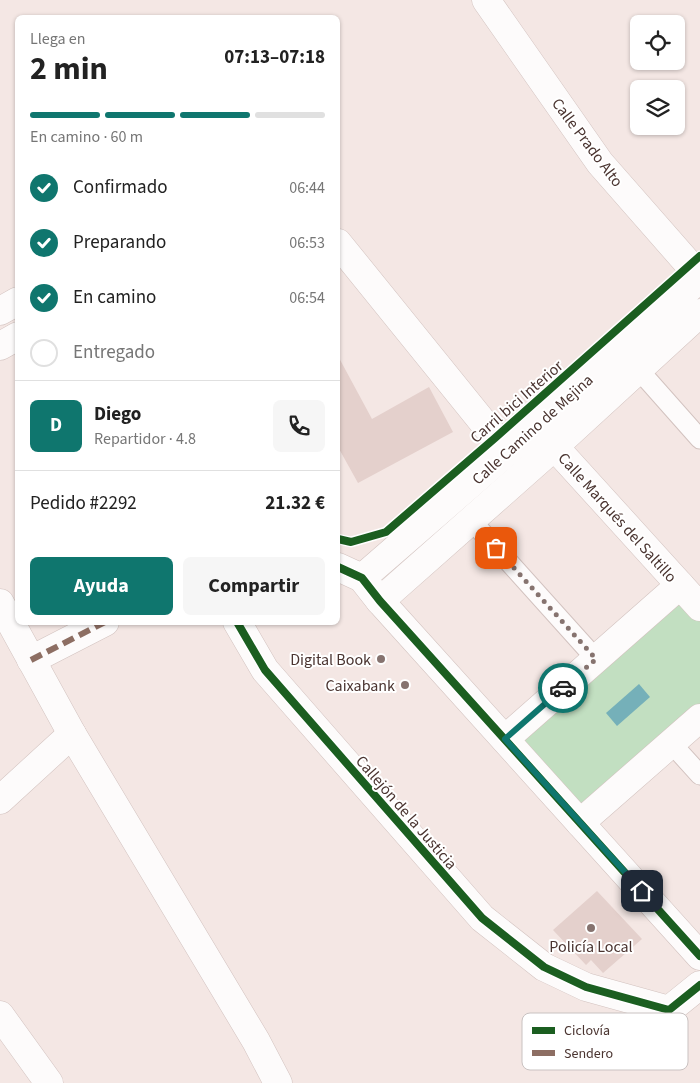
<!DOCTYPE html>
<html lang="es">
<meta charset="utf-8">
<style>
body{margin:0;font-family:"Source Sans 3",sans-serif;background:#f6f6f6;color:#222;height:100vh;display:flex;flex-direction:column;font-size:19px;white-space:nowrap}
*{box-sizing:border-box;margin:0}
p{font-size:16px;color:#767676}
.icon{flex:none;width:28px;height:28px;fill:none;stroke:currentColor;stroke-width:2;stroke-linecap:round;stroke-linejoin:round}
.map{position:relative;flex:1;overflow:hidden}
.drawer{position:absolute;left:15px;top:15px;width:325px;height:610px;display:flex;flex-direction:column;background:#fff;border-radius:8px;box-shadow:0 1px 4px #0004}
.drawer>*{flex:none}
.controls{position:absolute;left:630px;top:15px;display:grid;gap:10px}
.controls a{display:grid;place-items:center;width:55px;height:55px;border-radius:8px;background:#fff;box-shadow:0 1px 4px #0004;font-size:25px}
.pin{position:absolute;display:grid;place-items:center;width:42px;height:42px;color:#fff;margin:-21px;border-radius:10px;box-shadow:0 2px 8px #0006}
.courier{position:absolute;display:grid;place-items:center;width:50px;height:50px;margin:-25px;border:4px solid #0f766e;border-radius:50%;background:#fff;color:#222;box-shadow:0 1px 6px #0007}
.headline em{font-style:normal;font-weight:700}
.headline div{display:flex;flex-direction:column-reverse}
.headline{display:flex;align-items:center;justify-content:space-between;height:85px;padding:0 15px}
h1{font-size:32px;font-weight:700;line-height:38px}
.bar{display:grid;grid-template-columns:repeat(4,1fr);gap:8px 5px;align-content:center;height:60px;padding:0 15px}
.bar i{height:6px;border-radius:4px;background:#e0e0e0}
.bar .current{background:#0f766e}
.bar p{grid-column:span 4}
.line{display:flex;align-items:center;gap:12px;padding:0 15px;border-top:1px solid #e0e0e0}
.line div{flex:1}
.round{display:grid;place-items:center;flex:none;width:52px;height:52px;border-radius:8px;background:#f6f6f6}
ol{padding:0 15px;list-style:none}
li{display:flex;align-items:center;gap:15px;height:55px}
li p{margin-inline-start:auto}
li .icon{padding:5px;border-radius:50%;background:#0f766e;color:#fff;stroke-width:4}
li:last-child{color:#767676}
li i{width:28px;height:28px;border:2px solid #e0e0e0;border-radius:50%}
.cta{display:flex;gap:10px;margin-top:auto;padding:10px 15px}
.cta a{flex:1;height:58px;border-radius:8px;background:#0f766e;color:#fff;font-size:20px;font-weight:700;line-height:58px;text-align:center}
.cta a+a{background:#f6f6f6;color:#222}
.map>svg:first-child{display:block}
</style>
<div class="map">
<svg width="700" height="1083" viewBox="0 0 700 1083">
<rect width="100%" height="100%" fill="#f4e7e4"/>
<polygon fill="#c2dfc1" points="680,585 700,607 700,718 580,823 505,739"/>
<polygon fill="#75b0b9" points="639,684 650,697 617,726 606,713"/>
<g fill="#e4d0cc">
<polygon points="338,356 372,419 429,387 453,432 358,483 338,447"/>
<polygon points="597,891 642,939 603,973 591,960 586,965 553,930"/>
</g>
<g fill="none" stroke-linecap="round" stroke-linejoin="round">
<defs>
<g id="service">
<polyline points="638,369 700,439"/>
<polyline points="471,520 596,659"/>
<polyline points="671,743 700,775"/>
</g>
<polyline id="pedestrian" points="31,660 105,622"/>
<g id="minor">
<polyline points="486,0 600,163 700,277"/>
<polyline points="338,243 507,452"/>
<polyline points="0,311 18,301"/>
<polyline points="0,346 18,336"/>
<polyline points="542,433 700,607"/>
<polyline points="338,567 362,578 380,601 700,956"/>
<polyline points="362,578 536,427 700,278"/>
<polyline points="380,601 554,447 700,313"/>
<polyline points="237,622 265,670 482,918 544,967 586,987 669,1010 700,985"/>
<polyline points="505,739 680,585"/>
<polyline points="0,800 72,734"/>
<polyline points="580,823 700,718"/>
<polyline points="0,1015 49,1083"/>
</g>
<polyline id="secondary" points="0,603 72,734 256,1041 278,1083"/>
</defs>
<use href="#service" stroke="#d2c2bf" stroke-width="21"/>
<use href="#pedestrian" stroke="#d2c2bf" stroke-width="29"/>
<use href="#minor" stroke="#d2c2bf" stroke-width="29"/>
<use href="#secondary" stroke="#d2c2bf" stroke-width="29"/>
<use href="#service" stroke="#fdfbfb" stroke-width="19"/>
<use href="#pedestrian" stroke="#fdfbfb" stroke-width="28"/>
<use href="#minor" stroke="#fdfbfb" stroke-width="28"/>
<use href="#secondary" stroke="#fdfbfb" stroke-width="28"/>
<polyline stroke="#8d6e63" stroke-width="6" stroke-dasharray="12 6" stroke-linecap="butt" points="31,660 105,622"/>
<defs>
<g id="cycleway">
<polyline points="338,539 351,542 386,532 495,438 700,256"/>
<polyline points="338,567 362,578 380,601 700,956"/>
<polyline points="237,622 265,670 482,918 544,967 586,987 669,1010 700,985"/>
</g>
</defs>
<use href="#cycleway" stroke="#fff" stroke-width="11"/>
<use href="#cycleway" stroke="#1b5e20" stroke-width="8"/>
</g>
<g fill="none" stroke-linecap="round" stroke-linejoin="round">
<polyline stroke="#86736f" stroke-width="5" stroke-dasharray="0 9" points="496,548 596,659 563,688"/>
<polyline stroke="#0f766e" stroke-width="6" points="563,688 505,739 642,891"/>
</g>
<g fill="#86736f" stroke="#fff" stroke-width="2">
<circle cx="381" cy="659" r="5"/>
<circle cx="405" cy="685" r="5"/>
<circle cx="591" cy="928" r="5"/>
</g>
<g text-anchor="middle" stroke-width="4" stroke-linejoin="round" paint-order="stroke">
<g font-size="16" fill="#4a3430" stroke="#fff">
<text transform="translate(588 142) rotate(53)" y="6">Calle Prado Alto</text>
<text transform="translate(516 401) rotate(-41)" y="6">Carril bici Interior</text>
<text transform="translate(532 429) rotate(-42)" y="6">Calle Camino de Mejina</text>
<text transform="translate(618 517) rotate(48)" y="6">Calle Marqués del Saltillo</text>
<text transform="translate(407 812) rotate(49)" y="6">Callejón de la Justicia</text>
</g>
<g font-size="16" fill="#4a3430" stroke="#fff" text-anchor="end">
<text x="371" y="665">Digital Book</text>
<text x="395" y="691">Caixabank</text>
<text x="591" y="952" text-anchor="middle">Policía Local</text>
</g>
</g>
<rect x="522" y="1013" width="166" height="57" rx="8" fill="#fff" stroke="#c9c2c1" stroke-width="1"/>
<rect x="532" y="1027" width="23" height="7" fill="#1b5e20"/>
<rect x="532" y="1050" width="23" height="6" fill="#8d6e63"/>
<g font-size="14" fill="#4a3430">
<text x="564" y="1035">Ciclovía</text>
<text x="564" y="1058">Sendero</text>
</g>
</svg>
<div class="controls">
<a><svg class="icon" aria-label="locate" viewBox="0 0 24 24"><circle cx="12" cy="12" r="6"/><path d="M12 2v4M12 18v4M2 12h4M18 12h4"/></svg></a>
<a><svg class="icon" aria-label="layers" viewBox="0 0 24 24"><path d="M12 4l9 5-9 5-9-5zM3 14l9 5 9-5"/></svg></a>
</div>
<div class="pin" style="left:496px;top:548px;background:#ea580c"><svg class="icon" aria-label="bag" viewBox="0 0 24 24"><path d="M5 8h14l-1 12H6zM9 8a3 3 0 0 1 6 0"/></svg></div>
<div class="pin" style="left:642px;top:891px;background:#1f2937"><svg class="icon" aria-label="home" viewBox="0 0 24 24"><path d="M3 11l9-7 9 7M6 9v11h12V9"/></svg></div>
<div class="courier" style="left:563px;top:688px"><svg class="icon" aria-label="car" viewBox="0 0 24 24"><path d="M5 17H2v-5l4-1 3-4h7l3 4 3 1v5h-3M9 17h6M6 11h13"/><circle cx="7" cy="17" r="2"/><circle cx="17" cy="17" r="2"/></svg></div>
<section class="drawer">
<div class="headline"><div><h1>2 min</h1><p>Llega en</p></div><em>07:13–07:18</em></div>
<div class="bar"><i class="current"></i><i class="current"></i><i class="current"></i><i></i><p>En camino · 60 m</p></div>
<ol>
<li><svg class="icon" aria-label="check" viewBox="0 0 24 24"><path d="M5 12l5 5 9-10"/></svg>Confirmado<p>06:44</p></li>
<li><svg class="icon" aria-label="check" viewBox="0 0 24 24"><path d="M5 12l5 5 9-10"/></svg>Preparando<p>06:53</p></li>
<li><svg class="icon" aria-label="check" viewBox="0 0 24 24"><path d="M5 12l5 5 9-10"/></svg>En camino<p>06:54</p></li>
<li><i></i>Entregado</li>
</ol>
<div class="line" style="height:90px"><b class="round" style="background:#0f766e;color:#fff">D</b><div><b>Diego</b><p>Repartidor · 4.8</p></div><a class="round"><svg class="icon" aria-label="phone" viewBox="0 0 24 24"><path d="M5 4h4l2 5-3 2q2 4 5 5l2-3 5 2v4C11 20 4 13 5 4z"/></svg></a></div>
<div class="line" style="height:65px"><div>Pedido #2292</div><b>21.32 €</b></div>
<div class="cta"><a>Ayuda</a><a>Compartir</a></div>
</section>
</div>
